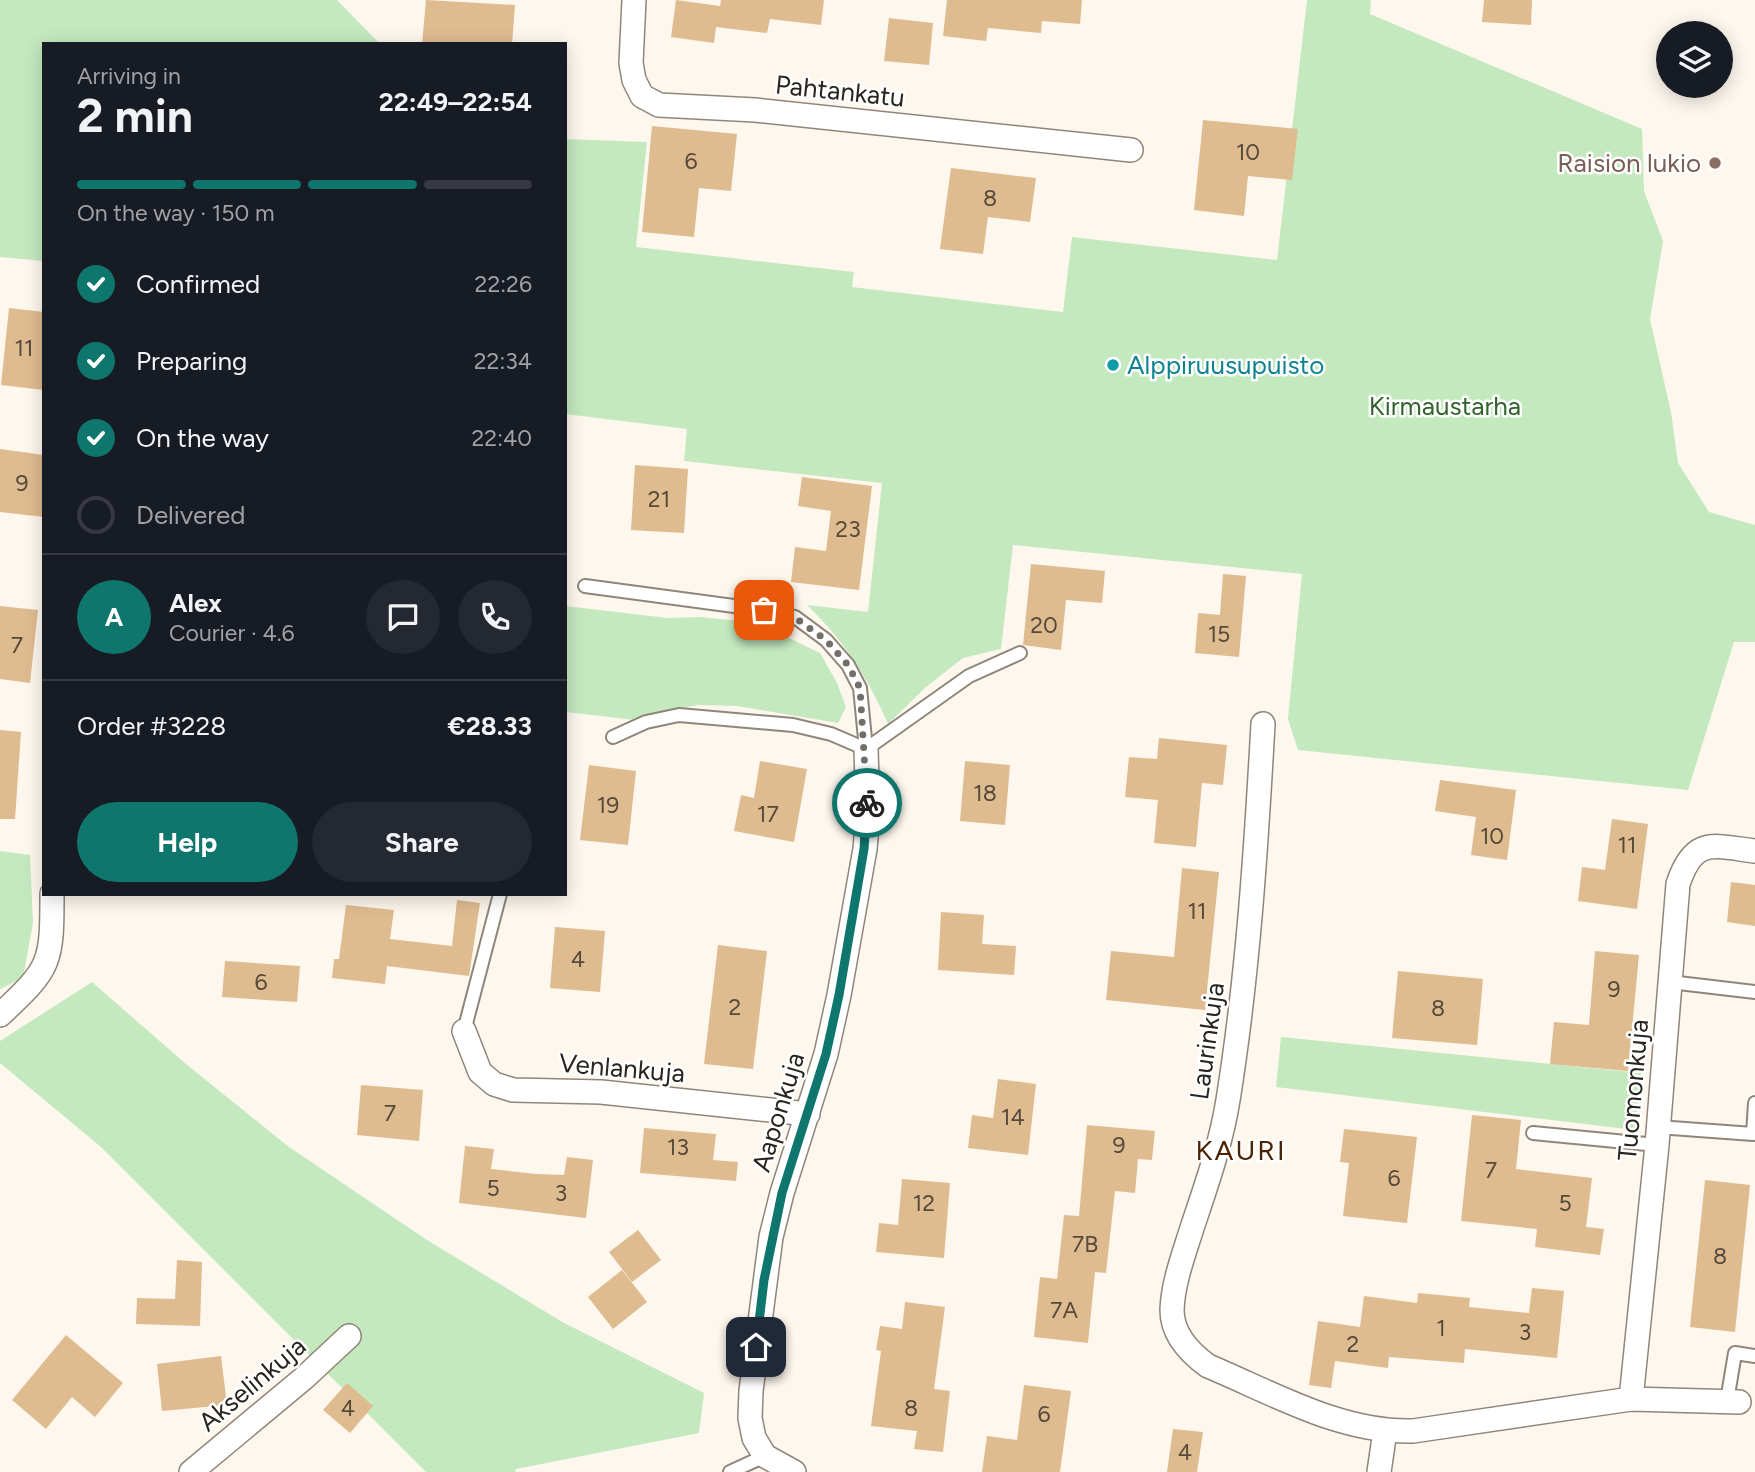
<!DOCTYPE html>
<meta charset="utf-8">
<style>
body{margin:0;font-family:Figtree,sans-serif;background:#242831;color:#f1f3f6;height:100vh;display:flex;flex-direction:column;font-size:26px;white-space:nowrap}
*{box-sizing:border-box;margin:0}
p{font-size:23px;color:#9ea1a6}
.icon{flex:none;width:38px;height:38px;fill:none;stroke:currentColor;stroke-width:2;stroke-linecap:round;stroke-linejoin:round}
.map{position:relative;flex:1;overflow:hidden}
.sheet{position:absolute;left:42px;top:42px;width:525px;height:854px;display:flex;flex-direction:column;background:#171b24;border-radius:0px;box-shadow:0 4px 18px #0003}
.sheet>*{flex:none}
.controls{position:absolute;left:1656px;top:21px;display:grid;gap:14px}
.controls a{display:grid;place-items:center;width:77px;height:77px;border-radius:50%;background:#171b24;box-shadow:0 4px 18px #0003;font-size:35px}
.pin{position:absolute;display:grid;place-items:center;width:60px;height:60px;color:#fff;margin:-30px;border-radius:14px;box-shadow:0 4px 10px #0006}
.courier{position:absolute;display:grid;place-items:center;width:70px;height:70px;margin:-35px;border:5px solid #0f766e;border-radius:50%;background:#fff;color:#222;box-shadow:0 2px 9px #0007}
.summary em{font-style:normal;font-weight:700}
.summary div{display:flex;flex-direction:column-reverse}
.summary{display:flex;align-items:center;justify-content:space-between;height:119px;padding:0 35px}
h1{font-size:46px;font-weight:700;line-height:52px}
.bar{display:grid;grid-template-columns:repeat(4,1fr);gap:10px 7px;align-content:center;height:84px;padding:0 35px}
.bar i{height:9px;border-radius:5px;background:#363941}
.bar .selected{background:#0f766e}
.bar p{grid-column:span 4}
.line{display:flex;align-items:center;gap:18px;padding:0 35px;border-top:2px solid #363941}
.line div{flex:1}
.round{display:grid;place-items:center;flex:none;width:74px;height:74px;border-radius:37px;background:#242831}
ol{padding:0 35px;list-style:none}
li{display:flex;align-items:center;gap:21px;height:77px}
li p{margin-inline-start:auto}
li .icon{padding:7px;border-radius:50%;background:#0f766e;color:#fff;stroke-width:4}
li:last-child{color:#9ea1a6}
li i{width:38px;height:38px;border:4px solid #363941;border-radius:50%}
.cta{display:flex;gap:14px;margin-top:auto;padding:14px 35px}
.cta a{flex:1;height:80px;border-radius:42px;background:#0f766e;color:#fff;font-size:28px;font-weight:700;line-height:80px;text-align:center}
.cta a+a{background:#242831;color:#f1f3f6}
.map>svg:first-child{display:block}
</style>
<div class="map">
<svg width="1755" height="1472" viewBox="0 0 1755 1472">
<rect width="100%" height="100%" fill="#fef7ee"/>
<g fill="#c4e9bf">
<polygon points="0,0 337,0 380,44 44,44 44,261 0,257"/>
<path d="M 1307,0 L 1371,0 L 1370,14 L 1642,129 L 1644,191 L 1663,241 L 1650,319 L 1671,412 L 1678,463 L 1709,512 L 1755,525 L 1755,642 L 1734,642 L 1688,790 L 1298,750 L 1288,719 L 1302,574 L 1013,545 L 1001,649 L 963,658 L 926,687 L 888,724 C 868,677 844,641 807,605 L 868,612 L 882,483 L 684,461 L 687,429 L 565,414 L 565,139 L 647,142 L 636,247 L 854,272 L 852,287 L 1063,312 L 1072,237 L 1277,260 Z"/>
<polygon points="565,606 668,618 700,617 758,623 820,653 837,683 846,707 838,723 737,706 698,705 673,710 653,722 565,712"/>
<polygon points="0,851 30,855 33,923 23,978 0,989"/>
<polygon points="92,982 186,1064 289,1147 427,1240 564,1323 704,1393 699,1433 516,1469 515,1472 426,1472 101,1147 0,1063 0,1041"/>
<polygon points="1281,1037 1641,1073 1635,1130 1276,1087"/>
</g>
<g fill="#dfbb90">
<polygon points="426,0 515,5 512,44 422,44"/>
<polygon points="676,0 720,6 721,0 824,0 821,25 770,19 767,33 716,27 714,43 671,37"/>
<polygon points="947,0 1082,0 1080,24 1042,21 1041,33 988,28 986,41 943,36"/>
<polygon points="1484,0 1532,0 1531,25 1482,22"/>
<polygon points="889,18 933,23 929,65 884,61"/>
<polygon points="1203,120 1298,129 1292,180 1248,176 1244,216 1194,210"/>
<polygon points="652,126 737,134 731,191 699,188 694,237 642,232"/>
<polygon points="951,168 1036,178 1030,222 988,217 983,254 940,249"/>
<polygon points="9,308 44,312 44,390 1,385"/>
<polygon points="0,449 44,455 44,517 0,512"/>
<polygon points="635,465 688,469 684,533 631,530"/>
<polygon points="802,477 872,486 859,590 791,582 795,547 826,551 831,511 798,506"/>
<polygon points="1031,564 1105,571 1102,603 1066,600 1061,650 1023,645"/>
<polygon points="1223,574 1246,576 1239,657 1195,653 1198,613 1220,615"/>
<polygon points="0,606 38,610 30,683 0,679"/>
<polygon points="0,730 21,732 15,819 0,819"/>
<polygon points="1159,738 1227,745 1223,785 1202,783 1196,847 1154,843 1158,800 1125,797 1129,757 1157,759"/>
<polygon points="760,761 807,769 794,842 734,831 741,795 754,798"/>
<polygon points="965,761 1010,765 1005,825 960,821"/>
<polygon points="589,765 636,771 628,845 580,840"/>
<polygon points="1440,780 1516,790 1507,860 1471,855 1476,817 1435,811"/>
<polygon points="1612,819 1648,824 1637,909 1578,901 1582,867 1605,870"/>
<polygon points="1182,868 1219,872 1205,1010 1106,1000 1111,951 1174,957"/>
<polygon points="1731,882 1755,885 1755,926 1727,922"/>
<polygon points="457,900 480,903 469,976 387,966 385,984 332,978 334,959 339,959 346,905 394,910 390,939 452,946"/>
<polygon points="941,912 984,915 982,944 1016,946 1014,975 938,970"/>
<polygon points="555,927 605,931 600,992 550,988"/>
<polygon points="718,945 767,951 753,1069 704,1064"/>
<polygon points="1595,951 1639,955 1628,1071 1550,1064 1554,1022 1589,1025"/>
<polygon points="225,961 300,966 297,1002 222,997"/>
<polygon points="1398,971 1483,979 1477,1045 1392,1038"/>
<polygon points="998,1079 1036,1084 1028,1155 968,1148 972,1115 993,1118"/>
<polygon points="361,1085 423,1090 419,1141 357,1135"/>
<polygon points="1472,1115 1521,1120 1516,1169 1592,1178 1586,1227 1604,1229 1600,1255 1535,1247 1537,1229 1461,1221"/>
<polygon points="1087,1125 1155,1131 1152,1160 1138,1159 1135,1193 1115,1191 1106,1273 1095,1272 1088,1343 1034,1337 1040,1277 1057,1279 1064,1215 1079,1216"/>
<polygon points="644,1128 716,1134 713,1160 738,1162 736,1181 640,1173"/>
<polygon points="1344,1129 1417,1137 1407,1223 1343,1216 1349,1163 1340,1162"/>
<polygon points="465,1146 494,1149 491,1169 536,1174 564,1175 567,1157 593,1160 586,1218 459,1203"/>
<polygon points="902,1179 950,1183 944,1258 876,1252 879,1223 898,1225"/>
<polygon points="1705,1180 1750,1185 1735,1332 1690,1327"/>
<polygon points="638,1230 661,1260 632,1282 609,1252"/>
<polygon points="177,1260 202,1262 200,1326 136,1324 137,1298 175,1299"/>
<polygon points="622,1270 647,1302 613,1329 588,1297"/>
<polygon points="1532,1288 1564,1291 1557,1358 1465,1349 1464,1363 1389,1357 1388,1368 1335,1361 1331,1388 1309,1385 1318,1321 1360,1327 1364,1296 1417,1303 1418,1293 1470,1298 1469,1307 1529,1313"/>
<polygon points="905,1302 945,1307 934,1389 950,1391 943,1452 914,1449 917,1431 871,1426 881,1351 876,1350 880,1326 902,1329"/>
<polygon points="66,1335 123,1383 95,1417 72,1397 46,1429 12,1400"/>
<polygon points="221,1356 227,1405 162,1411 157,1364"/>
<polygon points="347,1383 373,1406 350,1433 323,1410"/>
<polygon points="1024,1385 1071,1391 1060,1472 982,1472 987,1436 1017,1440"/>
<polygon points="1173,1429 1203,1432 1197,1472 1167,1472"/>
</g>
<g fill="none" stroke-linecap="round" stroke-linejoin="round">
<defs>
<g id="service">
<polyline points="585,586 764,610 795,617 826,640 848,665 860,688 866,749"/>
<polyline points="613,737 646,722 679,715 793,725 831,734 866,749"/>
<polyline points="866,749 969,676 1020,653"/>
<polyline points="1670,982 1755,992"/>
<polyline points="464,1031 500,894"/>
<polyline points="1658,1127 1753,1134 1755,1103"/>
<polyline points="1533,1133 1657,1145"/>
<polyline points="1727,1401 1735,1353 1755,1356"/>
<polyline points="730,1472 765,1456"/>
</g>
<g id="minor">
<polyline points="634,0 631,63 634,80 642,96 659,105 755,110 1131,150"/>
<path d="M 1263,724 C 1256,850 1248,975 1228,1100 C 1221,1144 1206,1186 1192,1228 C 1184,1254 1173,1282 1172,1310 C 1172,1335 1190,1353 1208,1366 C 1273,1393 1340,1433 1413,1431 L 1631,1399 L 1739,1402"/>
<path d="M 0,1015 C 51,968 52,963 52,894"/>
<polyline points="464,1031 480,1072 494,1084 513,1090 601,1092 808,1114"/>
<path d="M 1631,1399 L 1657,1145 L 1678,884 C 1694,836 1713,846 1755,851"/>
<polyline points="191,1472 304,1378 349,1336"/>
<polyline points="794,1472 765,1456 754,1438 750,1418 751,1391 771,1237 782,1193 826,1054 839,995 865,849 868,814 866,749"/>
<polyline points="1379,1472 1385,1431"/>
</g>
</defs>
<use href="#service" stroke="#908579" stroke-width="16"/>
<use href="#minor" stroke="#908579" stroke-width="26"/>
<use href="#service" stroke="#fff" stroke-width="12"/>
<use href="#minor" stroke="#fff" stroke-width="23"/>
</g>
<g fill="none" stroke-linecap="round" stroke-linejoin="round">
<polyline stroke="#736e67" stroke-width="7" stroke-dasharray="0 12.6" points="764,610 794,617 826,640 848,665 860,688 867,803"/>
<polyline stroke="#0f766e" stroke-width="9" points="756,1347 764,1280 782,1193 826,1054 839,995 864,849 867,803"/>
</g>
<circle fill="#8d6e63" stroke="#fff" stroke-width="2.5" cx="1715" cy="163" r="7"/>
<circle fill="#0f9aa8" stroke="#fff" stroke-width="2.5" cx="1113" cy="365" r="7"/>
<g text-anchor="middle" stroke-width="5" stroke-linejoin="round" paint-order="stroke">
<g font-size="23" fill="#564a3b">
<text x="1248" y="160">10</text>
<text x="691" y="169">6</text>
<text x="990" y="206">8</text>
<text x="24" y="356">11</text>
<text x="22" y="491">9</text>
<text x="659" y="507">21</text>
<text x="848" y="537">23</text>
<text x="1044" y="633">20</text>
<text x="1219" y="642">15</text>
<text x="17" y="653">7</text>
<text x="985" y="801">18</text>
<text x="608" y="813">19</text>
<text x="768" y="822">17</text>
<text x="1492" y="844">10</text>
<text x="1627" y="853">11</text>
<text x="1197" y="919">11</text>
<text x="578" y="967">4</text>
<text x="261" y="990">6</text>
<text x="1614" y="997">9</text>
<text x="735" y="1015">2</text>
<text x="1438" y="1016">8</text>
<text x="390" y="1121">7</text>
<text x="1013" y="1125">14</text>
<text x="1119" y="1153">9</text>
<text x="678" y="1155">13</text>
<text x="1491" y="1178">7</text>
<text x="1394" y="1186">6</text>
<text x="493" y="1196">5</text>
<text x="561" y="1201">3</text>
<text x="924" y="1211">12</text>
<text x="1565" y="1211">5</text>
<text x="1085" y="1252">7B</text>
<text x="1720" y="1264">8</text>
<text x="1064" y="1318">7A</text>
<text x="1441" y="1336">1</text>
<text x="1525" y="1340">3</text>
<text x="1353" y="1352">2</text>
<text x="348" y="1416">4</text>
<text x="911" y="1416">8</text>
<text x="1044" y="1422">6</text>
<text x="1185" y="1460">4</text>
</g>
<g font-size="26" fill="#28241f" stroke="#fff">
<text transform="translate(840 91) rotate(6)" y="9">Pahtankatu</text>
<text transform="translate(1207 1041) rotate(-82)" y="9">Laurinkuja</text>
<text transform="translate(622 1068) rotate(5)" y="9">Venlankuja</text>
<text transform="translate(1633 1090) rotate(-85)" y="9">Tuomonkuja</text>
<text transform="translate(778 1112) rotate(-73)" y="9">Aaponkuja</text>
<text transform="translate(252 1384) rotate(-40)" y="9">Akselinkuja</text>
</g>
<g font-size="26" fill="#785e54" stroke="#fff" text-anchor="end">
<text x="1701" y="172">Raision lukio</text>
</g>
<g font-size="26" fill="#0d838f" stroke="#fff" text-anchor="start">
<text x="1127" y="374">Alppiruusupuisto</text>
</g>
<g font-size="26" fill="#33642d" stroke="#fff">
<text x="1445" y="415">Kirmaustarha</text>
</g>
<g font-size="28" letter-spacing="2" fill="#4d2200" stroke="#fff">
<text x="1241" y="1160">KAURI</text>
</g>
</g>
</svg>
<div class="controls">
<a><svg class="icon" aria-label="layers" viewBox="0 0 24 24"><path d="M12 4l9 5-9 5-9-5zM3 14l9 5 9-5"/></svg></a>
</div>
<div class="pin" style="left:764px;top:610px;background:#ea580c"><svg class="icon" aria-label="bag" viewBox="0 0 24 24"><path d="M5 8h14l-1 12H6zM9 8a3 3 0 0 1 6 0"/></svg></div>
<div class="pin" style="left:756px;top:1347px;background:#1f2937"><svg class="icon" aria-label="home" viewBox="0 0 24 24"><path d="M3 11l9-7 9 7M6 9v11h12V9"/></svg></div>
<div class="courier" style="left:867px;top:803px"><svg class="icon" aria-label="bike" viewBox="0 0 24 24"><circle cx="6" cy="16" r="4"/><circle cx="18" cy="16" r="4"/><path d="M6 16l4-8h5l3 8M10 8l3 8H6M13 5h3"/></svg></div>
<section class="sheet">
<div class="summary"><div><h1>2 min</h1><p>Arriving in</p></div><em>22:49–22:54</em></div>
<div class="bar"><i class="selected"></i><i class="selected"></i><i class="selected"></i><i></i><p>On the way · 150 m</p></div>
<ol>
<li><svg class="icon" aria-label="check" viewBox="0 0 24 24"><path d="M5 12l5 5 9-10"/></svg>Confirmed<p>22:26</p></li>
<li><svg class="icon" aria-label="check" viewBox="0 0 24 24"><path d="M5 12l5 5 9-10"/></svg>Preparing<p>22:34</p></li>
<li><svg class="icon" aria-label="check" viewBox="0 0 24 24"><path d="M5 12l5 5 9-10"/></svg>On the way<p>22:40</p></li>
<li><i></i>Delivered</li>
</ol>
<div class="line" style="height:126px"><b class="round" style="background:#0f766e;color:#fff">A</b><div><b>Alex</b><p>Courier · 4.6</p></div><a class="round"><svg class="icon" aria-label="chat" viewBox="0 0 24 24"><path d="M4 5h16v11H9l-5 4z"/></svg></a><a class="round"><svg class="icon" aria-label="phone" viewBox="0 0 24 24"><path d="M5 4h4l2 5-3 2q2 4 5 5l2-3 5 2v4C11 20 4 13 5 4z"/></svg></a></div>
<div class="line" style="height:91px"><div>Order #3228</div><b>€28.33</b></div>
<div class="cta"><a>Help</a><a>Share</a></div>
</section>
</div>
